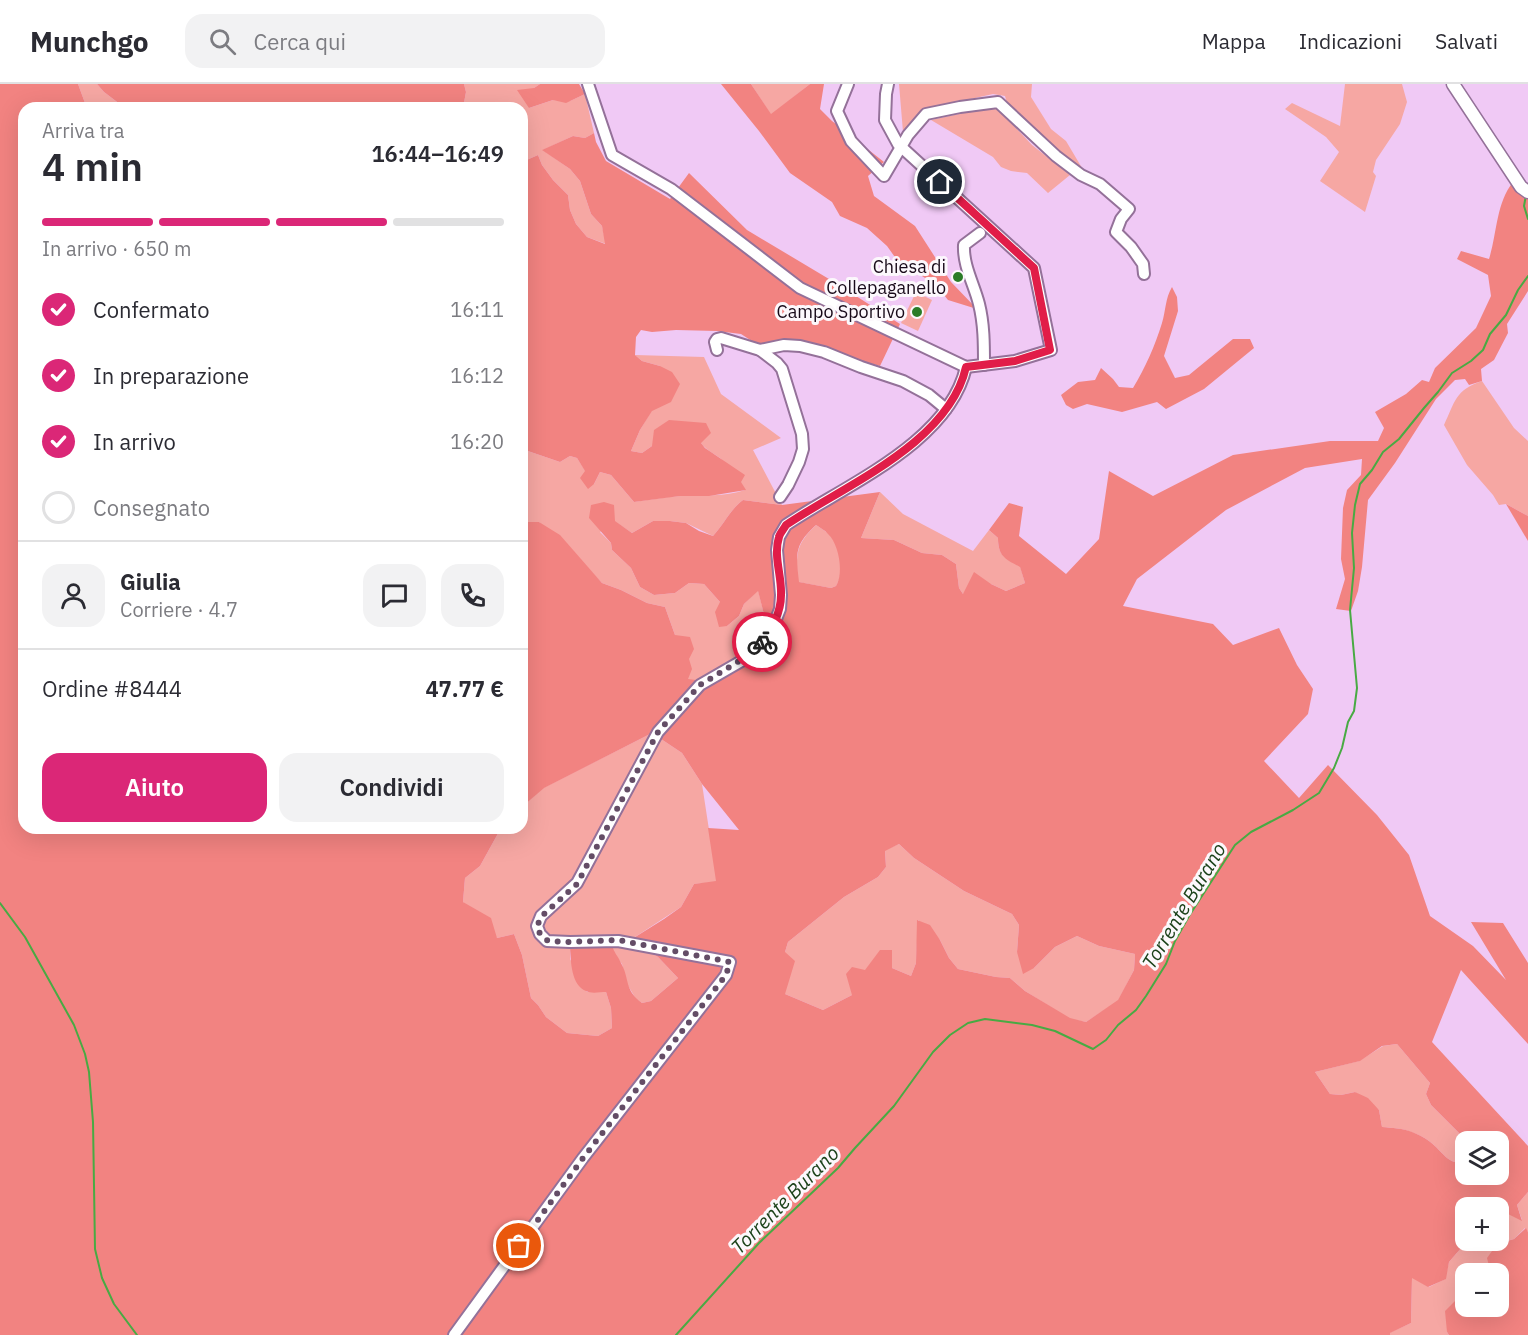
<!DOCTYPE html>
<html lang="it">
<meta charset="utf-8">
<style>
body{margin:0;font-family:"IBM Plex Sans",sans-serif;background:#f2f2f3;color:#2b2b33;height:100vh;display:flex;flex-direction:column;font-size:22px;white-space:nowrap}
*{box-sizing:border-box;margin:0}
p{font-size:20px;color:#7c7c81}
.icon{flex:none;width:33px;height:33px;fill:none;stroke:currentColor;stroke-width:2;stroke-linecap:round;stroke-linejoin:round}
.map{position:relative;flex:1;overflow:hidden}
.sheet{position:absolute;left:18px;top:18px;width:510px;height:732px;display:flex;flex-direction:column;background:#fff;border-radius:18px;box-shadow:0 6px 24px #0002}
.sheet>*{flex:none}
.tools{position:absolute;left:1455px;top:1047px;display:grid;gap:12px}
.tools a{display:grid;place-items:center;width:54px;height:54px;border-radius:12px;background:#fff;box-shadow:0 6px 24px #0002;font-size:30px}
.pin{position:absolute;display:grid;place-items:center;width:51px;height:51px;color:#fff;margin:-26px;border:3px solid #fff;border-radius:50%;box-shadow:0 2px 6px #0007}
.courier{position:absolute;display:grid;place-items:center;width:60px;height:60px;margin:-30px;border:4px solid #e11d48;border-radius:50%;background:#fff;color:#222;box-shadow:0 2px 8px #0007}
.headline em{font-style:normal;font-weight:600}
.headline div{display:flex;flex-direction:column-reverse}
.headline{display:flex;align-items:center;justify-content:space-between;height:102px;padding:0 24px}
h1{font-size:39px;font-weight:600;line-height:45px}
.bar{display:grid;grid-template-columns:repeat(4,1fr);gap:9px 6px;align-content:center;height:72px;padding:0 24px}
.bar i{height:8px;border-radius:4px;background:#e1e1e2}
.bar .on{background:#db2777}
.bar p{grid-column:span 4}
.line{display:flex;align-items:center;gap:15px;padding:0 24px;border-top:2px solid #e1e1e2}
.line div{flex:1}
.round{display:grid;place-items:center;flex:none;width:63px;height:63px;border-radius:18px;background:#f2f2f3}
ol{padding:0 24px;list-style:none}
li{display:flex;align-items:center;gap:18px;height:66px}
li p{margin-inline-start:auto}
li .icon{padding:6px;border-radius:50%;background:#db2777;color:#fff;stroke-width:4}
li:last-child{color:#7c7c81}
li i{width:33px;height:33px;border:3px solid #e1e1e2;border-radius:50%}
.primary-button{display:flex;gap:12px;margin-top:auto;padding:12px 24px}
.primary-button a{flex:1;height:69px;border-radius:18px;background:#db2777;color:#fff;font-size:24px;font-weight:600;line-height:69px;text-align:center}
.primary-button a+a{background:#f2f2f3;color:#2b2b33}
header{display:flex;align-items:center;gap:36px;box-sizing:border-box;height:84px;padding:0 30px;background:#fff;border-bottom:2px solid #e1e1e2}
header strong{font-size:28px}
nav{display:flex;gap:33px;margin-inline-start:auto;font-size:21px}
.search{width:420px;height:54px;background:#f2f2f3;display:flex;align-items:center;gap:15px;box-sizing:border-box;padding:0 21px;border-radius:18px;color:#7c7c81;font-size:22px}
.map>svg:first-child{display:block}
</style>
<header>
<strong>Munchgo</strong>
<div class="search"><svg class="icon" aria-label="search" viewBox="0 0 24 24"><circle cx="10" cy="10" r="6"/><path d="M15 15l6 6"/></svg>Cerca qui</div>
<nav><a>Mappa</a><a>Indicazioni</a><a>Salvati</a></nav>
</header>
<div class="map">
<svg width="1528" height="1251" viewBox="0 0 1528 1251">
<rect width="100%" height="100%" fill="#f0c9f5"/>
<g fill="#f6a7a3">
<polygon points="78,0 97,0 104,8 125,24 85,24 85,19"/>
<polygon points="464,0 540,0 534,4 529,24 553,16 570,17 585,10 594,49 585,54 573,52 543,66 570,85 580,97 591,130 602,142 606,160 587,153 576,140 570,126 568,111 553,96 542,81 538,71 522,78 522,24 463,24 466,8"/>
<polygon points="751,0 810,0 771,31"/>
<polygon points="899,0 1032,0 1031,13 1051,45 1066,57 1085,89 1057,69 1008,23 1005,12 993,10 926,25 903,48"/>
<polygon points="1345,0 1402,0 1407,18 1400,40 1376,76 1373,88 1376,92 1365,128 1320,97 1339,68 1326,53 1285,25 1292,19 1340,42"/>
<polygon points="998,25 1032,61 1070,91 1048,109 1027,89 1011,87 1001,83 993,73 931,36 977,26"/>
<polygon points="916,208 932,216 918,247 901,239"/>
<path d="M 635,271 L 704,273 L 721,310 L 781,354 L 753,366 L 782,421 L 743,416 C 730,426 724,440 713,452 L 686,439 L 670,437 L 653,437 L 632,449 L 614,437 L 600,448 L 611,459 L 612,466 L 631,484 L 640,503 L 654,511 L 675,509 L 689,499 L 704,500 L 720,518 L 727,542 L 739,532 L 744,520 L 758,506 L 767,542 L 754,562 L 722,583 L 696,597 L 688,596 L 675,551 L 665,523 L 647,519 L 621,506 L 602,499 L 583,479 L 539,438 L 522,438 L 522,365 L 560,378 L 570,372 L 577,374 L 594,400 L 600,388 L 611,391 L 634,418 C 649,416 665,413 680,412 C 703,411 724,413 745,406 C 739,395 730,382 720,374 C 713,369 706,366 701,359 L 652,362 L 642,369 L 631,367 L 640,346 L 652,326 L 671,317 L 660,282 L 642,277 Z"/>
<path d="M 1482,297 L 1514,344 L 1528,357 L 1528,432 L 1506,420 L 1499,421 L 1493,411 L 1467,381 L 1444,341 C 1455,318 1455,306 1482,297 Z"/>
<path d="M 880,408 L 903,430 L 973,467 L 989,446 L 998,454 C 998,472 1005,474 1020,482 L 1025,499 L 1006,507 L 991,500 L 963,510 L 959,504 L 956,480 L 942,471 L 922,469 L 894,456 L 861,454 Z"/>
<path d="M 816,441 C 821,444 827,448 831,452 C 840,465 845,489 836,502 L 831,504 L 798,498 C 796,470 795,461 816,441 Z"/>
<polygon points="652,649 682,669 702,700 717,798 694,800 681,823 632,855 658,873 678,894 651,917 642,919 636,915 627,900 622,880 613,868 550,860 570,864 570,875 587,908 606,908 611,924 612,944 598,952 567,949 546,933 538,921 531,914 522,871 514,850 497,854 463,818 465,794 480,782 501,744 522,744 522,723 543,704"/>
<polygon points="899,760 914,774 964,807 1012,830 1019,841 1017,868 1034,884 1055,863 1077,852 1099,862 1135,870 1134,886 1118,917 1086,938 1070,935 1025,907 1010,894 996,893 958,885 949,874 940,856 918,836 916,879 911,892 892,884 852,911 823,926 785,910 785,868 788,858 844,813 878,793 886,783 885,766"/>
<path d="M 1397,960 L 1430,999 L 1426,1010 L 1431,1021 L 1467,1057 L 1466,1058 L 1465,1079 C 1447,1081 1442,1066 1429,1057 C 1424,1053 1417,1050 1411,1048 C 1403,1044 1392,1044 1382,1043 L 1379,1026 L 1355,1008 L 1341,1011 L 1330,1010 L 1315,988 L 1359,977 L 1383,962 Z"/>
<polygon points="1528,1108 1528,1148 1525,1144 1514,1155 1497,1160 1489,1182 1485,1189 1466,1190 1465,1214 1447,1248 1449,1251 1390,1251 1389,1249 1411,1239 1412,1193 1429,1203 1445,1195 1449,1178 1462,1163 1471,1157 1498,1156 1498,1124 1491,1123 1503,1120 1522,1136 1517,1121"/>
</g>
<g fill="#f28381" fill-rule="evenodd">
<path d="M 0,0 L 78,0 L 85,19 L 85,24 L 24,24 L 24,744 L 501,744 L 480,782 L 465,794 L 463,818 L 491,834 L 497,854 L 514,850 L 522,871 L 531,914 L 538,921 L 546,933 L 567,949 L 598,952 L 612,944 L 611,924 L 606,908 C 600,908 591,910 586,907 C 571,901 571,878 570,864 L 550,860 L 612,861 C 614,869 618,872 621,879 C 630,895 624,906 642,919 L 651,917 L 678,894 L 658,873 L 632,855 L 664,835 L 681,823 L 694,800 L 716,797 L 708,744 L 739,746 L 702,700 L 682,669 L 652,649 L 544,704 L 522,723 L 522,438 L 539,438 L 560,451 L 602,499 L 621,506 L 647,519 L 665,523 L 675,551 L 690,553 L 694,565 L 689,575 L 692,585 L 688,595 L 696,596 L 722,583 L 754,562 L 767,542 L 758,507 L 744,520 L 739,532 L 727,542 L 719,543 L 715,528 L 720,518 L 704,500 L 689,499 L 675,509 L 654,511 L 640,503 L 631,484 L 612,466 L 611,459 L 589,434 L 591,421 L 604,418 L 614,421 L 615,437 L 632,449 L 653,437 L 670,437 L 686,439 L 699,447 L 713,452 C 724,440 730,426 743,416 L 782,421 L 880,408 L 861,454 L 894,456 L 922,469 L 942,471 L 956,480 L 959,504 L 963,510 L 974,488 L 991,500 L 1006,507 L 1025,499 L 1020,483 C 1005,475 998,472 998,454 L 989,446 L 1009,419 L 1023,423 L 1019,452 L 1066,490 L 1099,455 L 1109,387 L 1153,412 L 1233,371 L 1330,357 L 1378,357 L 1384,344 L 1375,328 L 1406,310 L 1422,296 L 1429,298 L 1435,284 L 1476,244 L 1491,212 L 1488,191 L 1457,175 L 1461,167 L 1489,175 C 1497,150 1496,119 1513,98 L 1528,114 L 1528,207 L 1507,240 L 1508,249 L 1494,276 L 1481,285 L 1482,297 L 1469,301 L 1465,295 L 1455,296 L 1436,315 L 1395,379 L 1368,416 L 1362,483 L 1358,507 L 1351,527 L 1336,525 L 1345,495 L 1341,475 L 1343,424 L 1347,406 L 1361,391 L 1362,375 L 1305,384 L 1226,426 L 1137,495 L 1123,522 L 1213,540 L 1233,561 L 1279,544 L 1297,581 L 1313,605 L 1308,630 L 1264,677 L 1299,714 L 1328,681 L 1377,731 L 1409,771 L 1430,832 L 1473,862 L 1506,896 L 1471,838 L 1503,839 L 1528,879 L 1528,960 L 1461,886 L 1432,958 L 1528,1062 L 1528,1108 L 1517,1121 L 1522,1137 L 1506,1129 L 1502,1120 L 1491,1123 L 1466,1124 L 1466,1156 L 1471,1157 L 1462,1163 L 1449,1178 L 1446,1195 L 1428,1203 L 1412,1194 L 1411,1239 L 1390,1249 L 1390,1251 L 0,1251 ZM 816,441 C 820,444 825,446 828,450 C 839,460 844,489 836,502 L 831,504 L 799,498 C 796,470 794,461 816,441 ZM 899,760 L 914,774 L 964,807 L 1012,830 L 1019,841 L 1017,868 L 1023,890 L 1034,884 L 1055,863 L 1077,852 L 1099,862 L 1135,870 L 1134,886 L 1118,916 L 1086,938 L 1070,934 L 1025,907 L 1010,894 L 996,893 L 958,885 L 949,874 L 940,856 L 930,841 L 917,836 L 916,879 L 911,892 L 892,884 L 892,866 L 880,866 L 865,886 L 852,883 L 846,890 L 852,911 L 823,926 L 785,910 L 795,877 L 785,868 L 788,858 L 844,813 L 878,793 L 886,783 L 885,767 ZM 1397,960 L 1430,999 L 1426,1010 L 1431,1021 L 1467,1057 L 1498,1058 L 1498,1090 L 1466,1090 L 1465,1079 C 1447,1081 1442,1066 1429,1057 C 1424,1053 1417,1050 1412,1048 C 1403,1044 1392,1044 1382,1043 L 1379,1026 L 1368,1014 L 1355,1008 L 1341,1011 L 1330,1010 L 1315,988 L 1360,977 L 1382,962 Z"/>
<polygon points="97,0 464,0 466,8 463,24 125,24 104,8"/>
<polygon points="540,0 579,0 585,10 566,19 553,16 529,24 517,6 534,4"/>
<polygon points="721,0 751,0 771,30 810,0 824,0 820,25 832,37 884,78 868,92 874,112 915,142 951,198 977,225 948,216 936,201 897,176 887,162 867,144 840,132 832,118 790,89 759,47"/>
<polygon points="594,49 596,58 606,77 670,115 689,89 747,146 834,198 900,240 880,282 799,260 758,261 741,250 717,247 676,246 652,248 641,246 636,253 635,271 642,277 660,282 672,288 680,300 671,318 652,327 640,346 631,367 642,369 652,362 654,346 669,336 706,339 711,349 701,359 705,364 745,391 741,398 746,406 709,412 680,412 634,418 611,391 600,388 594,400 588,405 580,394 585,387 577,374 570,372 560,378 522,365 522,78 538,71 542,81 553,96 568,111 570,126 576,140 587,153 605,160 602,142 591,130 580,97 570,85 542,66 573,52 585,54"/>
<path d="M 1172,203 L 1177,213 L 1178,227 L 1164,272 L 1175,294 L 1189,291 L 1233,255 L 1250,255 L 1254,264 L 1204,305 L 1166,325 L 1157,318 L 1122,328 L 1087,320 L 1073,325 L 1066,321 L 1061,311 L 1078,298 L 1095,296 L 1101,284 L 1113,295 L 1119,303 L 1133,304 C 1145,284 1155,262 1162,239 C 1166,226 1165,215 1172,203 Z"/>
<polygon points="1506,420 1528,432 1528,457"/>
<polygon points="1526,1144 1528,1148 1528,1251 1449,1251 1447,1248 1445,1227 1458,1214 1465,1214 1466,1222 1498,1222 1498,1190 1485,1189 1489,1182 1487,1174 1497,1160 1514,1155"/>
</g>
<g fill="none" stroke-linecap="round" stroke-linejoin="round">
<g stroke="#48aa43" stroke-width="2">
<polyline points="1526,111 1524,122 1528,135"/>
<polyline points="0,819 25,853 74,941 85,970 89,988 93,1038 95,1165 102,1194 114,1220 137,1251"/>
<polyline points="676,1251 759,1159 838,1084 855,1064 894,1022 933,968 950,951 968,939 985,935 1032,941 1055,947 1093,965 1106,956 1118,941 1136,926 1146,912 1166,880 1175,857 1189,832 1235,761 1251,748 1293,726 1319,709 1334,684 1342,664 1348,638 1354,627 1357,604 1350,526 1354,484 1352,449 1355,421 1360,400 1372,386 1383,368 1399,355 1424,324 1438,308 1452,289 1471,277 1483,266 1490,250 1506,231 1518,206 1528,192"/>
</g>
<defs>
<g id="minor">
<polyline points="588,0 612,71 671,105 800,204 966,283 1015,277 1051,266 1034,184 898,60 885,36 886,10 888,0"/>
<polyline points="848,0 837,27 851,57 884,92 908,51 926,30 960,23 998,18 1056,72 1081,91 1100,100 1129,125 1121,135 1116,148 1131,163 1143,180 1144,190"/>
<path d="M 980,149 L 964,161 C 963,182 974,200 979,220 C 984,240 984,260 984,281"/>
<polyline points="717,266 715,258 717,255 721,254 760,266 777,279 782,285 802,350 803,365 799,378 788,401 780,413"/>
<polyline points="760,266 784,261 800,262 824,268 861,283 903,297 929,311 946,325"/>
<path d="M 454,1251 L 583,1074 L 726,891 L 730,878 L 618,857 L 570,858 L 547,857 L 540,850 L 537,842 L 541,832 L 577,799 L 658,648 L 700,601 L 745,575 L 762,559 L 773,543 L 780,525 L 781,511 L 777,466 L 779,453 L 786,441 C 845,401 949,359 966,283"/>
</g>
<polyline id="major" points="1453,0 1521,103 1528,108"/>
</defs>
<use href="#minor" stroke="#947199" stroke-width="14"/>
<use href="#major" stroke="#947199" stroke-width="15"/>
<use href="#minor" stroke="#fff" stroke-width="10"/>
<use href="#major" stroke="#fff" stroke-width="12"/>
</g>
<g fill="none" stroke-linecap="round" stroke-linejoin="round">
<polyline stroke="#644d66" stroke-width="6" stroke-dasharray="0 10.8" points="519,1162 583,1074 726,891 730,878 618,856 570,858 548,857 540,850 537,842 542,832 577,800 658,648 700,601 744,574 762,558"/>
<path stroke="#e11d48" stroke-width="8" d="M 762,558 C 772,544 781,529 781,511 C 782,492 773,472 779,453 C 780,449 784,445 786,441 C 845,401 949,359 966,283 L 1015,277 L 1050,266 L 1034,184 L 940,98"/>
</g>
<g fill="#2b7c27" stroke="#fcf8fc" stroke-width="2">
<circle cx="958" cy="193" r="6"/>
<circle cx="917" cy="228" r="6"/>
</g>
<g text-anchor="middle" stroke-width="6" stroke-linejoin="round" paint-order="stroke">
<g font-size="18" fill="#180a19" stroke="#fcf8fc" text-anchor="end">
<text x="946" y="189">Chiesa di<tspan x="946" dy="21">Collepaganello</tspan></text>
<text x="905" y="234">Campo Sportivo</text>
</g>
<g font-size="20" font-style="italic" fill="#1c421a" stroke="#fcf8fc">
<text transform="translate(1184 822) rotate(-59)" y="7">Torrente Burano</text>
<text transform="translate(785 1116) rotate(-45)" y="7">Torrente Burano</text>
</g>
</g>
</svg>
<div class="tools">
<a><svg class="icon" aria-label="layers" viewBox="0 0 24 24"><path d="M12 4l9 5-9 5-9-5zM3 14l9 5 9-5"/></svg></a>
<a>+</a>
<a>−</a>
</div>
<div class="pin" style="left:519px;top:1162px;background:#ea580c"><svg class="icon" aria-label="bag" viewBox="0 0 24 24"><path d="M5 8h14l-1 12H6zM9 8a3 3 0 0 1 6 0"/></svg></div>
<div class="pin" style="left:940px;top:98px;background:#1f2937"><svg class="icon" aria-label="home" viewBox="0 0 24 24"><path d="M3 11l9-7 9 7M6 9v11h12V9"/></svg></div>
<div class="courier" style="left:762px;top:558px"><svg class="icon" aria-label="bike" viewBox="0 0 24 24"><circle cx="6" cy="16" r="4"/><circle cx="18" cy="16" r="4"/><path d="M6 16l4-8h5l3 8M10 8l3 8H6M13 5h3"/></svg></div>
<section class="sheet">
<div class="headline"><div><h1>4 min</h1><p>Arriva tra</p></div><em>16:44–16:49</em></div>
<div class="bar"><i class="on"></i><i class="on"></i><i class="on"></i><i></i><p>In arrivo · 650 m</p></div>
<ol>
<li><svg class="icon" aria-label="check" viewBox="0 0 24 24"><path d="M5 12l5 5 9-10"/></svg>Confermato<p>16:11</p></li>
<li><svg class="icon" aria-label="check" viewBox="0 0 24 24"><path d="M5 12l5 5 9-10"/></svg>In preparazione<p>16:12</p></li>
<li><svg class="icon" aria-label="check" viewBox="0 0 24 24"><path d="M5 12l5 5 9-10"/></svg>In arrivo<p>16:20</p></li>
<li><i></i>Consegnato</li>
</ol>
<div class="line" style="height:108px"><a class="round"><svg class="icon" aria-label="person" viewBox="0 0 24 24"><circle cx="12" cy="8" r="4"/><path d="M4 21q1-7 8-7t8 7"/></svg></a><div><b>Giulia</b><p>Corriere · 4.7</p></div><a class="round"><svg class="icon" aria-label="chat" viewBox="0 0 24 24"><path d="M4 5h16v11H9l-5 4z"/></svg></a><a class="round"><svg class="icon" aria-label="phone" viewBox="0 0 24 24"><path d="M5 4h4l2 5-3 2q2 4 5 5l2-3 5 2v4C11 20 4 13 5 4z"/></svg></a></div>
<div class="line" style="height:78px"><div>Ordine #8444</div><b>47.77 €</b></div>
<div class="primary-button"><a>Aiuto</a><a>Condividi</a></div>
</section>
</div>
